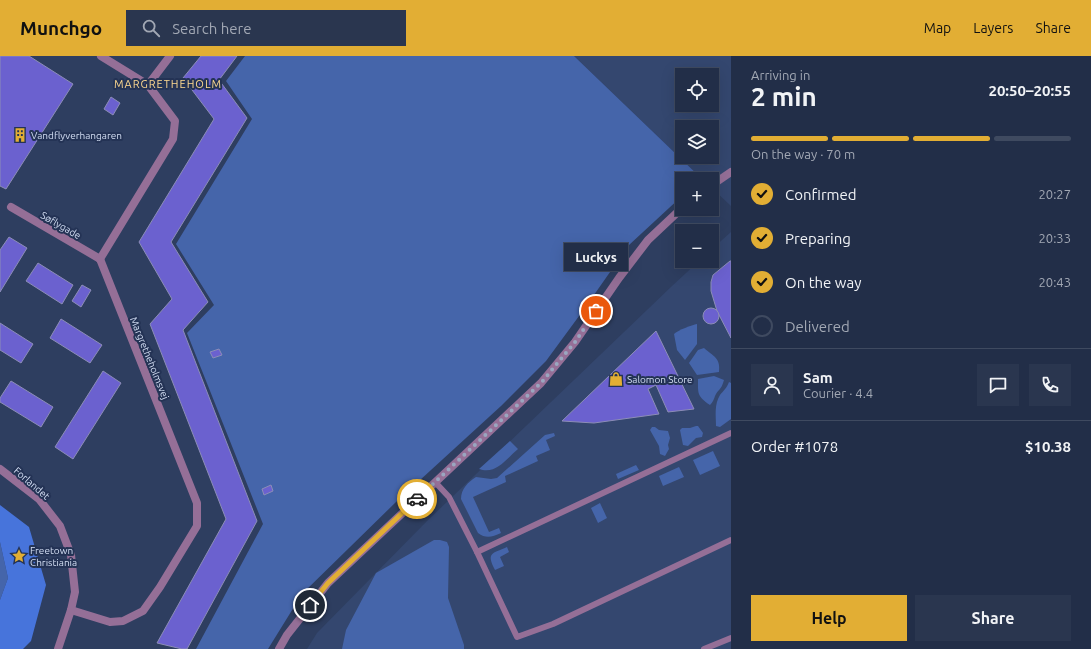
<!DOCTYPE html>
<meta charset="utf-8">
<style>
body{margin:0;font-family:Ubuntu,sans-serif;background:#2a364f;color:#f1f3f6;height:100vh;display:flex;flex-direction:column;font-size:15px;white-space:nowrap}
*{box-sizing:border-box;margin:0}
p{font-size:13px;color:#a2a8b4}
.icon{flex:none;width:22px;height:22px;fill:none;stroke:currentColor;stroke-width:2;stroke-linecap:round;stroke-linejoin:round}
.map{position:relative;flex:1;overflow:hidden}
.details{display:flex;flex-direction:column;background:#222e48;width:360px}
.details>*{flex:none}
.tools{position:absolute;left:675px;top:12px;display:grid;gap:8px}
.tools a{display:grid;place-items:center;width:44px;height:44px;border-radius:0px;background:#222e48;box-shadow:0 4px 16px #0002,0 0 0 1px #3f4a60;font-size:20px}
.pin{position:absolute;display:grid;place-items:center;width:34px;height:34px;color:#fff;margin:-17px;border:2px solid #fff;border-radius:50%;box-shadow:0 1px 4px #0007}
.courier{position:absolute;display:grid;place-items:center;width:40px;height:40px;margin:-20px;border:3px solid #e2ae34;border-radius:50%;background:#fff;color:#222;box-shadow:0 1px 5px #0007}
.bubble{position:absolute;height:28px;border-radius:0px;background:#222e48;box-shadow:0 4px 16px #0002,0 0 0 1px #3f4a60;font-size:13px;font-weight:700;line-height:28px;text-align:center}
.head em{font-style:normal;font-weight:700}
.head div{display:flex;flex-direction:column-reverse}
.head{display:flex;align-items:center;justify-content:space-between;height:68px;padding:0 20px}
h1{font-size:26px;font-weight:700;line-height:30px}
.bar{display:grid;grid-template-columns:repeat(4,1fr);gap:6px 4px;align-content:center;height:48px;padding:0 20px}
.bar i{height:5px;border-radius:3px;background:#3f4a60}
.bar .current{background:#e2ae34}
.bar p{grid-column:span 4}
.line{display:flex;align-items:center;gap:10px;padding:0 20px;border-top:1px solid #3f4a60}
.line div{flex:1}
.round{display:grid;place-items:center;flex:none;width:42px;height:42px;border-radius:0px;background:#2a364f}
ol{padding:0 20px;list-style:none}
li{display:flex;align-items:center;gap:12px;height:44px}
li p{margin-inline-start:auto}
li .icon{padding:4px;border-radius:50%;background:#e2ae34;color:#111;stroke-width:4}
li:last-child{color:#a2a8b4}
li i{width:22px;height:22px;border:2px solid #3f4a60;border-radius:50%}
.cta{display:flex;gap:8px;margin-top:auto;padding:8px 20px}
.cta a{flex:1;height:46px;border-radius:0px;background:#e2ae34;color:#111;font-size:16px;font-weight:700;line-height:46px;text-align:center}
.cta a+a{background:#2a364f;color:#f1f3f6}
header{display:flex;align-items:center;gap:24px;box-sizing:border-box;height:56px;padding:0 20px;background:#e2ae34;color:#111}
header strong{font-size:19px}
nav{display:flex;gap:22px;margin-inline-start:auto;font-size:14px}
.search{width:280px;height:36px;background:#2a364f;display:flex;align-items:center;gap:10px;box-sizing:border-box;padding:0 14px;border-radius:0px;color:#a2a8b4;font-size:15px}
main{display:flex;flex:1;min-height:0}
.map>svg:first-child{display:block}
</style>
<header>
<strong>Munchgo</strong>
<div class="search"><svg class="icon" aria-label="search" viewBox="0 0 24 24"><circle cx="10" cy="10" r="6"/><path d="M15 15l6 6"/></svg>Search here</div>
<nav><a>Map</a><a>Layers</a><a>Share</a></nav>
</header>
<main>
<div class="map">
<svg width="731" height="593" viewBox="0 0 731 593">
<rect width="100%" height="100%" fill="#2e3e60"/>
<g fill="#34476f" fill-rule="evenodd">
<path d="M 574,0 L 731,0 L 731,150 L 712,132 L 712,123 L 702,123 ZM 682,19 L 712,19 L 712,49 L 682,49 ZM 682,71 L 712,71 L 712,101 L 682,101 Z"/>
<polygon points="731,176 731,593 307,593 317,577 427,465 672,230 699,205 712,205 712,193"/>
</g>
<g fill="#4565aa">
<polygon points="245,0 574,0 701,122 682,123 682,140 629,189 582,256 546,305 501,350 396,446 302,538 268,593 196,593 263,468 187,277 214,249 176,188 252,63 226,25"/>
<path d="M 697,268 L 697,288 L 685,304 L 677,294 L 674,278 C 678,274 692,269 697,268 Z"/>
<path d="M 704,292 C 713,300 721,302 719,316 L 697,319 L 689,307 L 698,294 Z"/>
<path d="M 714,320 L 724,324 C 721,335 718,333 715,340 C 714,343 713,346 710,349 C 697,340 698,338 698,323 Z"/>
<path d="M 729,326 L 731,327 L 731,363 L 720,371 L 716,370 C 716,359 714,349 720,339 C 723,335 727,332 729,326 Z"/>
<polygon points="696,370 698,370 703,377 702,381 696,382 688,390 683,389 680,374 682,372 690,372"/>
<polygon points="652,371 655,371 659,374 668,375 670,382 668,389 669,393 665,400 660,398 659,390 650,374"/>
<path d="M 554,377 L 555,380 L 546,384 L 550,394 L 536,400 L 538,405 L 505,420 L 506,426 L 473,441 L 489,476 L 499,472 L 501,477 C 492,481 486,483 478,477 L 461,443 C 461,433 468,426 476,421 L 491,423 L 497,422 L 545,379 Z"/>
<path d="M 510,385 L 518,393 C 506,403 496,419 479,413 Z"/>
<polygon points="713,395 720,410 700,419 693,404"/>
<polygon points="636,409 639,414 618,423 616,418"/>
<polygon points="679,411 684,421 663,430 659,420"/>
<polygon points="600,447 607,462 598,467 591,452"/>
<polygon points="434,484 440,484 447,486 449,491 448,542 464,589 464,593 342,593 346,574 376,517"/>
<polygon points="0,486 8,522 0,544"/>
<path d="M 507,491 L 509,496 L 500,501 L 504,510 L 495,514 C 486,496 492,498 507,491 Z"/>
</g>
<polygon fill="#4774db" points="0,449 29,471 46,529 31,585 23,593 0,593 0,544 8,522 0,486"/>
<g fill="#6b61cf" stroke="#8c8db7">
<polygon points="0,0 29,0 73,28 6,133 0,130"/>
<polygon points="201,0 237,0 219,24 247,62 171,186 208,246 183,274 257,465 187,593 182,593 157,587 226,463 150,268 172,243 139,186 214,63 183,22"/>
<polygon points="111,41 120,47 113,59 104,53"/>
<polygon points="9,181 27,192 0,236 0,194"/>
<polygon points="730,205 731,205 731,282 717,255 711,235 711,226 713,219"/>
<polygon points="38,207 73,229 62,248 26,225"/>
<polygon points="82,229 91,234 81,251 72,245"/>
<circle cx="711" cy="260" r="8"/>
<polygon points="61,263 102,289 90,307 50,282"/>
<polygon points="0,267 33,288 21,307 0,294"/>
<polygon points="656,275 694,353 668,356 656,329 648,333 659,358 594,367 562,365"/>
<polygon points="219,293 222,299 213,302 210,296"/>
<polygon points="103,315 121,327 73,403 55,391"/>
<polygon points="11,325 53,351 41,371 0,346 0,342"/>
<polygon points="271,429 273,435 264,439 262,433"/>
</g>
<g fill="none" stroke-linecap="round" stroke-linejoin="round">
<g stroke="#956f97" stroke-width="6">
<polyline points="435,426 449,441 477,496 517,581 553,568 731,484"/>
<polyline points="477,496 731,377"/>
<polyline points="704,593 731,582"/>
</g>
<g stroke="#956f97" stroke-width="8">
<polyline points="101,0 148,29"/>
<polyline points="712,129 731,116"/>
<polyline points="11,151 100,203"/>
<polyline points="100,203 173,83 175,65 148,29 170,0"/>
<polyline points="71,554 110,566 123,565 143,555 160,531 197,470 197,447 100,203"/>
<polyline points="279,593 287,579 328,527 541,327 575,286 619,222 648,184 682,152"/>
</g>
<polyline stroke="#956f97" stroke-width="8" points="0,413 39,443 60,470 71,499 75,536 71,554 58,593"/>
</g>
<g fill="none" stroke-linecap="round" stroke-linejoin="round">
<polyline stroke="#9aa7c0" stroke-width="4" stroke-dasharray="0 7.2" points="417,443 541,327 575,286 596,255"/>
<polyline stroke="#e2ae34" stroke-width="5" points="310,549 328,527 417,443"/>
</g>
<defs>
<symbol id="building-bare" viewBox="-9 -9 18 18"><path d="M-4-6H4V6H1V3H-1V6H-4ZM-2.5-4.3h1.7v1.8h-1.7ZM.8-4.3h1.7v1.8H.8ZM-2.5-1h1.7V.8h-1.7ZM.8-1h1.7V.8H.8Z" fill="#e2ae34" stroke="#243355" stroke-width="2.5" paint-order="stroke"/></symbol>
<symbol id="shop-bare" viewBox="-9 -9 18 18"><path d="M-5-2.5h2.3a2.7 3.5 0 0 1 5.4 0H5L5.5 6h-11ZM-1.5-2.5h3a1.5 2.3 0 0 0-3 0Z" fill="#e2ae34" stroke="#243355" stroke-width="2.5" paint-order="stroke"/></symbol>
<symbol id="sight-bare" viewBox="-9 -9 18 18"><path d="M0-6L1.8-2.2L6-1.7L2.9 1.2L3.7 5.4L0 3.3L-3.7 5.4L-2.9 1.2L-6-1.7L-1.8-2.2Z" fill="#e2ae34" stroke="#243355" stroke-width="2.5" paint-order="stroke"/></symbol>
</defs>
<g fill-rule="evenodd">
<use href="#building-bare" x="10" y="69" width="20" height="20"/>
<use href="#shop-bare" x="606" y="313" width="20" height="20"/>
<use href="#sight-bare" x="9" y="490" width="20" height="20"/>
</g>
<g text-anchor="middle" stroke-width="4" stroke-linejoin="round" paint-order="stroke">
<g font-size="10" fill="#d4dff4" stroke="#243355" text-anchor="start">
<text x="31" y="83">Vandflyverhangaren</text>
<text x="627" y="327">Salomon Store</text>
<text x="30" y="498">Freetown<tspan x="30" dy="12">Christiania</tspan></text>
</g>
<g font-size="10" fill="#d4dff4" stroke="#243355">
<text transform="translate(61 169) rotate(30)" y="4">Søflygade</text>
<text transform="translate(150 302) rotate(68)" y="4">Margretheholmsvej</text>
<text transform="translate(32 427) rotate(41)" y="4">Forlandet</text>
</g>
<g font-size="11" letter-spacing="1" fill="#ffda91" stroke="#243355">
<text x="168" y="32">MARGRETHEHOLM</text>
</g>
</g>
</svg>
<div class="tools">
<a><svg class="icon" aria-label="locate" viewBox="0 0 24 24"><circle cx="12" cy="12" r="6"/><path d="M12 2v4M12 18v4M2 12h4M18 12h4"/></svg></a>
<a><svg class="icon" aria-label="layers" viewBox="0 0 24 24"><path d="M12 4l9 5-9 5-9-5zM3 14l9 5 9-5"/></svg></a>
<a>+</a>
<a>−</a>
</div>
<div class="pin" style="left:596px;top:255px;background:#ea580c"><svg class="icon" aria-label="bag" viewBox="0 0 24 24"><path d="M5 8h14l-1 12H6zM9 8a3 3 0 0 1 6 0"/></svg></div>
<div class="pin" style="left:310px;top:549px;background:#1f2937"><svg class="icon" aria-label="home" viewBox="0 0 24 24"><path d="M3 11l9-7 9 7M6 9v11h12V9"/></svg></div>
<div class="courier" style="left:417px;top:443px"><svg class="icon" aria-label="car" viewBox="0 0 24 24"><path d="M5 17H2v-5l4-1 3-4h7l3 4 3 1v5h-3M9 17h6M6 11h13"/><circle cx="7" cy="17" r="2"/><circle cx="17" cy="17" r="2"/></svg></div>
<div class="bubble" style="left:564px;top:187px;width:64px">Luckys</div>
</div>
<section class="details">
<div class="head"><div><h1>2 min</h1><p>Arriving in</p></div><em>20:50–20:55</em></div>
<div class="bar"><i class="current"></i><i class="current"></i><i class="current"></i><i></i><p>On the way · 70 m</p></div>
<ol>
<li><svg class="icon" aria-label="check" viewBox="0 0 24 24"><path d="M5 12l5 5 9-10"/></svg>Confirmed<p>20:27</p></li>
<li><svg class="icon" aria-label="check" viewBox="0 0 24 24"><path d="M5 12l5 5 9-10"/></svg>Preparing<p>20:33</p></li>
<li><svg class="icon" aria-label="check" viewBox="0 0 24 24"><path d="M5 12l5 5 9-10"/></svg>On the way<p>20:43</p></li>
<li><i></i>Delivered</li>
</ol>
<div class="line" style="height:72px"><a class="round"><svg class="icon" aria-label="person" viewBox="0 0 24 24"><circle cx="12" cy="8" r="4"/><path d="M4 21q1-7 8-7t8 7"/></svg></a><div><b>Sam</b><p>Courier · 4.4</p></div><a class="round"><svg class="icon" aria-label="chat" viewBox="0 0 24 24"><path d="M4 5h16v11H9l-5 4z"/></svg></a><a class="round"><svg class="icon" aria-label="phone" viewBox="0 0 24 24"><path d="M5 4h4l2 5-3 2q2 4 5 5l2-3 5 2v4C11 20 4 13 5 4z"/></svg></a></div>
<div class="line" style="height:52px"><div>Order #1078</div><b>$10.38</b></div>
<div class="cta"><a>Help</a><a>Share</a></div>
</section>
</main>
